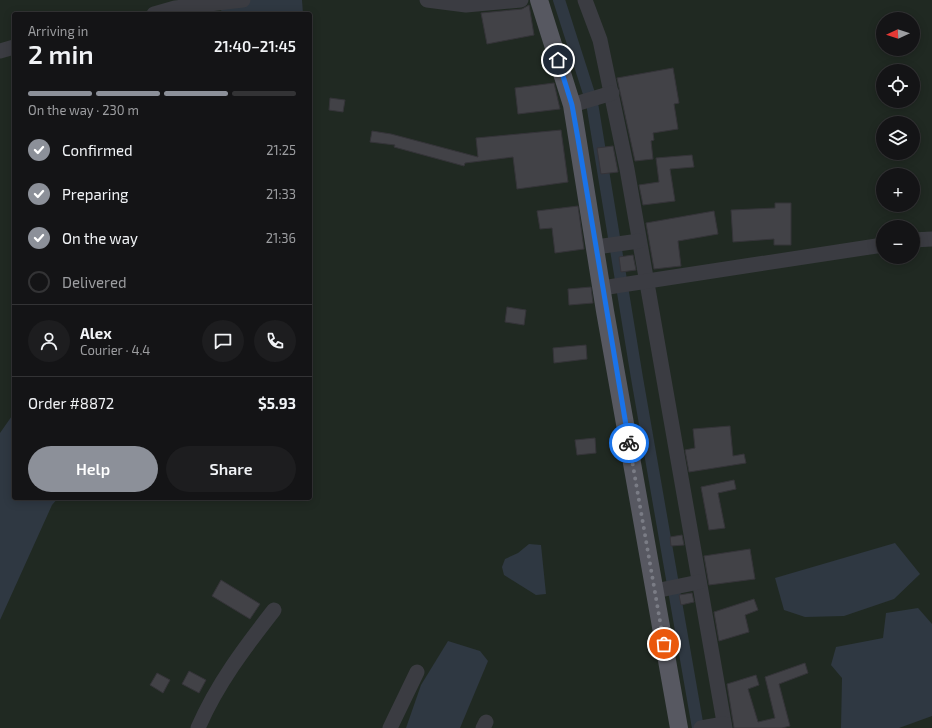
<!DOCTYPE html>
<meta charset="utf-8">
<style>
body{margin:0;font-family:"Exo 2",sans-serif;background:#1d1d1f;color:#f1f3f6;height:100vh;display:flex;flex-direction:column;font-size:15px;white-space:nowrap}
*{box-sizing:border-box;margin:0}
p{font-size:13px;color:#9d9ea1}
.icon{flex:none;width:22px;height:22px;fill:none;stroke:currentColor;stroke-width:2;stroke-linecap:round;stroke-linejoin:round}
.map{position:relative;flex:1;overflow:hidden}
.details{position:absolute;left:12px;top:12px;width:300px;height:488px;display:flex;flex-direction:column;background:#141416;border-radius:4px;box-shadow:0 2px 10px #0003,0 0 0 1px #333335}
.details>*{flex:none}
.needle{width:26px;rotate:267deg}
.tools{position:absolute;left:876px;top:12px;display:grid;gap:8px}
.tools a{display:grid;place-items:center;width:44px;height:44px;border-radius:50%;background:#141416;box-shadow:0 2px 10px #0003,0 0 0 1px #333335;font-size:20px}
.pin{position:absolute;display:grid;place-items:center;width:34px;height:34px;color:#fff;margin:-17px;border:2px solid #fff;border-radius:50%;box-shadow:0 1px 4px #0007}
.courier{position:absolute;display:grid;place-items:center;width:40px;height:40px;margin:-20px;border:3px solid #1a73e8;border-radius:50%;background:#fff;color:#222;box-shadow:0 1px 5px #0007}
.summary em{font-style:normal;font-weight:600}
.summary div{display:flex;flex-direction:column-reverse}
.summary{display:flex;align-items:center;justify-content:space-between;height:68px;padding:0 16px}
h1{font-size:26px;font-weight:600;line-height:30px}
.bar{display:grid;grid-template-columns:repeat(4,1fr);gap:6px 4px;align-content:center;height:48px;padding:0 16px}
.bar i{height:5px;border-radius:3px;background:#333335}
.bar .selected{background:#8c9099}
.bar p{grid-column:span 4}
.line{display:flex;align-items:center;gap:10px;padding:0 16px;border-top:1px solid #333335}
.line div{flex:1}
.round{display:grid;place-items:center;flex:none;width:42px;height:42px;border-radius:21px;background:#1d1d1f}
ol{padding:0 16px;list-style:none}
li{display:flex;align-items:center;gap:12px;height:44px}
li p{margin-inline-start:auto}
li .icon{padding:4px;border-radius:50%;background:#8c9099;color:#fff;stroke-width:4}
li:last-child{color:#9d9ea1}
li i{width:22px;height:22px;border:2px solid #333335;border-radius:50%}
.action{display:flex;gap:8px;margin-top:auto;padding:8px 16px}
.action a{flex:1;height:46px;border-radius:24px;background:#8c9099;color:#fff;font-size:16px;font-weight:600;line-height:46px;text-align:center}
.action a+a{background:#1d1d1f;color:#f1f3f6}
.map>svg:first-child{display:block}
</style>
<div class="map">
<svg width="932" height="728" viewBox="0 0 932 728">
<rect width="100%" height="100%" fill="#1b1a1d"/>
<path fill="#202922" fill-rule="evenodd" d="M 0,0 L 932,0 L 932,728 L 0,728 ZM 14,14 L 310,14 L 310,498 L 14,498 ZM 883,19 L 913,19 L 913,49 L 883,49 ZM 883,71 L 913,71 L 913,101 L 883,101 ZM 883,123 L 913,123 L 913,153 L 883,153 ZM 883,175 L 913,175 L 913,205 L 883,205 ZM 883,227 L 913,227 L 913,257 L 883,257 Z"/>
<g fill="#2f3842">
<polygon points="219,0 302,0 303,14 222,14"/>
<polygon points="14,413 14,498 58,498 52,505 0,620 0,433"/>
<polygon points="895,543 920,574 894,599 844,616 805,617 784,610 775,578"/>
<polygon points="529,544 541,545 546,594 536,595 504,575 502,567 505,559 518,553"/>
<polygon points="918,608 932,624 932,716 899,728 841,728 842,678 831,665 836,647 883,638 886,613"/>
<polygon points="448,641 480,651 488,661 460,728 406,728 421,685"/>
</g>
<g fill="none" stroke-linecap="round" stroke-linejoin="round">
<polyline stroke="#2f3842" stroke-width="12" points="559,0 592,103 637,378 698,728"/>
</g>
<g fill="#424247" stroke="#353439">
<polygon points="529,5 534,35 487,44 481,13 522,9"/>
<polygon points="673,68 679,103 674,104 678,129 653,133 654,140 651,141 653,159 635,161 617,78"/>
<polygon points="554,83 560,109 518,114 515,88"/>
<polygon points="330,98 345,100 343,112 329,110"/>
<polygon points="561,130 568,182 517,189 513,157 465,163 464,166 394,147 395,145 370,142 372,131 391,134 478,157 476,138"/>
<polygon points="613,146 618,172 601,174 597,148"/>
<polygon points="692,155 694,167 670,169 675,201 643,205 639,185 659,182 656,158"/>
<polygon points="775,203 791,203 791,245 774,245 774,239 733,242 731,210 775,208"/>
<polygon points="578,206 584,249 555,253 552,228 540,229 537,211"/>
<polygon points="714,211 718,234 678,241 681,266 654,269 646,223"/>
<polygon points="633,255 636,270 621,272 619,257"/>
<polygon points="591,287 593,303 569,305 568,289"/>
<polygon points="507,307 526,310 524,325 505,322"/>
<polygon points="586,345 587,359 554,363 553,348"/>
<polygon points="730,426 733,456 744,454 746,463 689,472 685,450 695,448 693,429"/>
<polygon points="595,438 596,453 577,455 575,440"/>
<polygon points="734,480 736,489 718,493 725,528 709,530 701,487"/>
<polygon points="682,535 684,545 671,546 670,537"/>
<polygon points="750,549 755,579 709,585 704,556"/>
<polygon points="221,580 260,604 250,619 212,596"/>
<polygon points="692,593 694,602 681,605 679,595"/>
<polygon points="754,599 758,610 745,615 749,632 719,641 714,612"/>
<polygon points="805,663 808,673 779,684 790,726 782,728 734,728 727,684 756,675 759,685 748,689 758,722 775,718 765,677"/>
<polygon points="189,671 206,680 199,693 182,684"/>
<polygon points="157,673 170,680 163,693 150,685"/>
</g>
<g fill="none" stroke-linecap="round" stroke-linejoin="round">
<g stroke="#3b3c42" stroke-width="15">
<polyline points="427,0 466,5 521,0"/>
<polyline points="585,0 600,40 627,169 725,728"/>
<polyline points="154,14 175,8 243,0"/>
<polyline points="0,51 14,47"/>
<polyline points="572,105 612,93"/>
<polyline points="913,240 932,239"/>
<polyline points="596,247 639,241"/>
<polyline points="602,288 883,245"/>
<polyline points="655,591 699,582"/>
<path d="M 198,728 C 217,684 245,647 274,610"/>
<polyline points="390,728 417,672"/>
<polyline points="483,728 486,722"/>
<polyline points="701,728 724,724"/>
</g>
<polyline stroke="#575861" stroke-width="18" points="539,0 572,105 605,311 679,728"/>
</g>
<g fill="none" stroke-linecap="round" stroke-linejoin="round">
<polyline stroke="#7a7c85" stroke-width="4" stroke-dasharray="0 7.2" points="629,443 664,644"/>
<polyline stroke="#1a73e8" stroke-width="5" points="558,60 572,105 578,139 629,443"/>
</g>
</svg>
<div class="tools">
<a><svg class="needle" viewBox="-14 -14 28 28"><path d="M0-13l5 13h-10z" fill="#e53935"/><path d="M0 13l5-13h-10z" fill="#9d9ea1"/></svg></a>
<a><svg class="icon" aria-label="locate" viewBox="0 0 24 24"><circle cx="12" cy="12" r="6"/><path d="M12 2v4M12 18v4M2 12h4M18 12h4"/></svg></a>
<a><svg class="icon" aria-label="layers" viewBox="0 0 24 24"><path d="M12 4l9 5-9 5-9-5zM3 14l9 5 9-5"/></svg></a>
<a>+</a>
<a>−</a>
</div>
<div class="pin" style="left:664px;top:644px;background:#ea580c"><svg class="icon" aria-label="bag" viewBox="0 0 24 24"><path d="M5 8h14l-1 12H6zM9 8a3 3 0 0 1 6 0"/></svg></div>
<div class="pin" style="left:558px;top:60px;background:#1f2937"><svg class="icon" aria-label="home" viewBox="0 0 24 24"><path d="M3 11l9-7 9 7M6 9v11h12V9"/></svg></div>
<div class="courier" style="left:629px;top:443px"><svg class="icon" aria-label="bike" viewBox="0 0 24 24"><circle cx="6" cy="16" r="4"/><circle cx="18" cy="16" r="4"/><path d="M6 16l4-8h5l3 8M10 8l3 8H6M13 5h3"/></svg></div>
<section class="details">
<div class="summary"><div><h1>2 min</h1><p>Arriving in</p></div><em>21:40–21:45</em></div>
<div class="bar"><i class="selected"></i><i class="selected"></i><i class="selected"></i><i></i><p>On the way · 230 m</p></div>
<ol>
<li><svg class="icon" aria-label="check" viewBox="0 0 24 24"><path d="M5 12l5 5 9-10"/></svg>Confirmed<p>21:25</p></li>
<li><svg class="icon" aria-label="check" viewBox="0 0 24 24"><path d="M5 12l5 5 9-10"/></svg>Preparing<p>21:33</p></li>
<li><svg class="icon" aria-label="check" viewBox="0 0 24 24"><path d="M5 12l5 5 9-10"/></svg>On the way<p>21:36</p></li>
<li><i></i>Delivered</li>
</ol>
<div class="line" style="height:72px"><a class="round"><svg class="icon" aria-label="person" viewBox="0 0 24 24"><circle cx="12" cy="8" r="4"/><path d="M4 21q1-7 8-7t8 7"/></svg></a><div><b>Alex</b><p>Courier · 4.4</p></div><a class="round"><svg class="icon" aria-label="chat" viewBox="0 0 24 24"><path d="M4 5h16v11H9l-5 4z"/></svg></a><a class="round"><svg class="icon" aria-label="phone" viewBox="0 0 24 24"><path d="M5 4h4l2 5-3 2q2 4 5 5l2-3 5 2v4C11 20 4 13 5 4z"/></svg></a></div>
<div class="line" style="height:52px"><div>Order #8872</div><b>$5.93</b></div>
<div class="action"><a>Help</a><a>Share</a></div>
</section>
</div>
